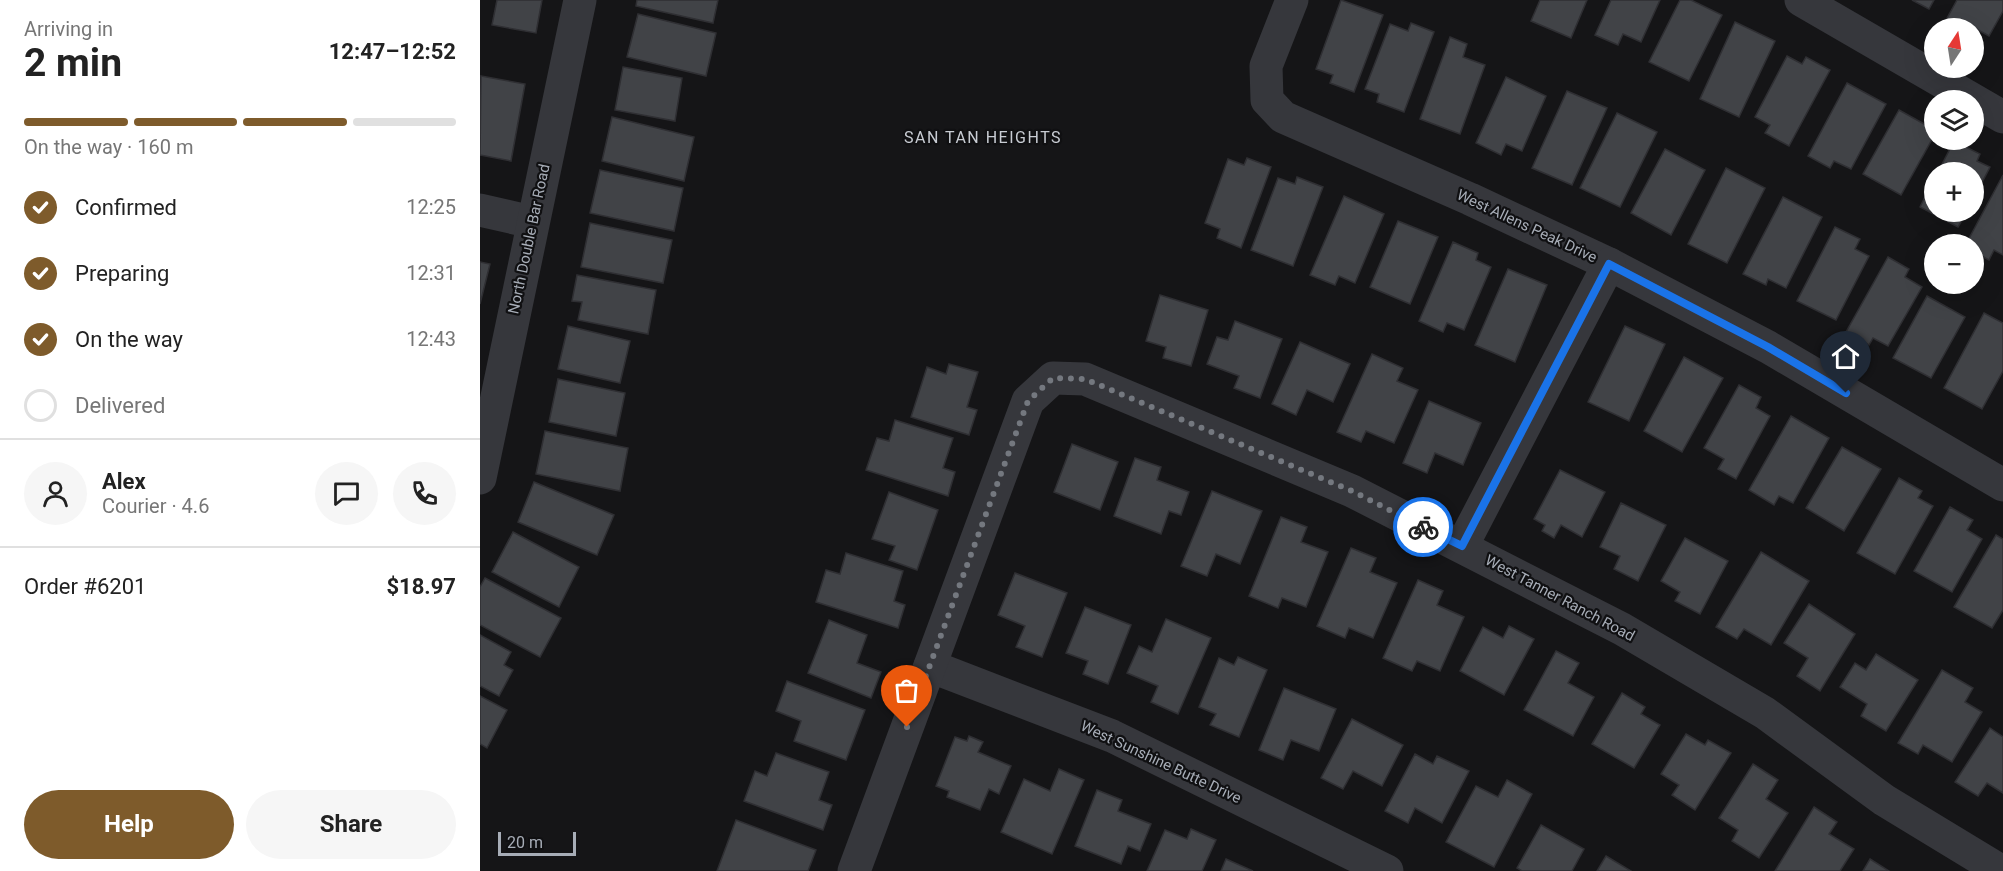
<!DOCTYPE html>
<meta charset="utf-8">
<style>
body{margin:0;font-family:Roboto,sans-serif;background:#f6f6f6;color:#222;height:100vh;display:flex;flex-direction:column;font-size:22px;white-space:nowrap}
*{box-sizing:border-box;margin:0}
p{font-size:20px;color:#767676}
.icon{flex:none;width:33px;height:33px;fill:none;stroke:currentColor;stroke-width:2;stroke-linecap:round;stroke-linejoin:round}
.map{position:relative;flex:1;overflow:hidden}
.sheet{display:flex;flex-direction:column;background:#fff;width:480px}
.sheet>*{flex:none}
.needle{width:39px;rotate:12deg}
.controls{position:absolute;left:1444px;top:18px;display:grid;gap:12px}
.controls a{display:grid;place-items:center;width:60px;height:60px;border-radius:50%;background:#fff;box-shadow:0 6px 24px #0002;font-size:30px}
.scale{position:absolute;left:18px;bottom:15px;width:78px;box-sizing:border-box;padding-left:6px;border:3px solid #a7adb7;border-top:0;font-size:16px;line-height:21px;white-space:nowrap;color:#a7adb7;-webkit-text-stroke:4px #101012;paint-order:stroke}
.pin{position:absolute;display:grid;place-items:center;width:51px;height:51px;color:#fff;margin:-62px -26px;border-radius:50% 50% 50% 0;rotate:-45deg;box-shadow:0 0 6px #0007}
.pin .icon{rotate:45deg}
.courier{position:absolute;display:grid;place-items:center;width:60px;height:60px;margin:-30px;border:4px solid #1a73e8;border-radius:50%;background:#fff;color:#222;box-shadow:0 2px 8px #0007}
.overview em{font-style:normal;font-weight:700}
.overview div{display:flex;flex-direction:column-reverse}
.overview{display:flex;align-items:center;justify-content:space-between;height:102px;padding:0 24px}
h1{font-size:39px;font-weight:700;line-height:45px}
.bar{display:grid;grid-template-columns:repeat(4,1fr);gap:9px 6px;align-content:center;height:72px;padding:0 24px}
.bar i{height:8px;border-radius:4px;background:#e0e0e0}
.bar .on{background:#7e5b2b}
.bar p{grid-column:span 4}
.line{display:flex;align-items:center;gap:15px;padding:0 24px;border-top:2px solid #e0e0e0}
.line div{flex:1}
.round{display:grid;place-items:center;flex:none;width:63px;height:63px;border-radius:32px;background:#f6f6f6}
ol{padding:0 24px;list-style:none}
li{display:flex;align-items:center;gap:18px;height:66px}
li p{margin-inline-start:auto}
li .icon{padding:6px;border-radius:50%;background:#7e5b2b;color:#fff;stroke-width:4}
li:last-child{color:#767676}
li i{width:33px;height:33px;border:3px solid #e0e0e0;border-radius:50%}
.primary-button{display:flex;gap:12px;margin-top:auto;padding:12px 24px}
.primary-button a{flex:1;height:69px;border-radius:36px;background:#7e5b2b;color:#fff;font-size:24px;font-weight:700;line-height:69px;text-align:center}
.primary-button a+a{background:#f6f6f6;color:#222}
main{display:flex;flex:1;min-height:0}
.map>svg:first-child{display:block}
</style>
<main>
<section class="sheet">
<div class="overview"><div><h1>2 min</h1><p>Arriving in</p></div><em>12:47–12:52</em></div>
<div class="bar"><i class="on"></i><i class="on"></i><i class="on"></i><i></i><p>On the way · 160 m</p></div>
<ol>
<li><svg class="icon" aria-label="check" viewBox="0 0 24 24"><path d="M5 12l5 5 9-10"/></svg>Confirmed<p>12:25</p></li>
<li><svg class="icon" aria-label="check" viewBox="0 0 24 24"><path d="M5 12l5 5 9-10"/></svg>Preparing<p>12:31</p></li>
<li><svg class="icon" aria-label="check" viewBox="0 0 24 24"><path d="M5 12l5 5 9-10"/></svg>On the way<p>12:43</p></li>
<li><i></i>Delivered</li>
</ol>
<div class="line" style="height:108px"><a class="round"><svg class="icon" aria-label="person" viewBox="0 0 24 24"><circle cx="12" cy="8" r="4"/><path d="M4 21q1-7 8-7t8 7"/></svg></a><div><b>Alex</b><p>Courier · 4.6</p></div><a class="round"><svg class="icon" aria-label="chat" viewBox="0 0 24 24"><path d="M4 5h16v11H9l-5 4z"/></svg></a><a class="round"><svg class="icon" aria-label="phone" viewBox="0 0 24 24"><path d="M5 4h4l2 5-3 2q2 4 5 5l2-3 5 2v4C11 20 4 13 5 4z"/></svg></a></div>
<div class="line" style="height:78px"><div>Order #6201</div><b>$18.97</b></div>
<div class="primary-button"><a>Help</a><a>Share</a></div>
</section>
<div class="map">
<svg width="1523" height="871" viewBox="0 0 1523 871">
<rect width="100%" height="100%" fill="#151517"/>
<g fill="#414347" stroke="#2f2f33" stroke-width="1.5">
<polygon points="17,0 62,0 56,33 12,25"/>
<polygon points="157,0 238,0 233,23 156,6"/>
<polygon points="861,0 903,15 874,92 850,83 853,75 836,69"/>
<polygon points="1060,0 1107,0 1091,38 1051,21"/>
<polygon points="1131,0 1180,0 1161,42 1143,34 1138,45 1115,35"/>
<polygon points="1200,0 1211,0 1242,15 1209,81 1169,62"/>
<polygon points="1432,0 1454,0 1449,9"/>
<polygon points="1477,0 1523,0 1523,11 1509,36 1491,26 1490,28 1480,28 1466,20"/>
<polygon points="158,14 236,33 226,76 147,57"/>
<polygon points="1255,22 1295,41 1259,117 1220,99"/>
<polygon points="931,23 954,32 924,112 897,102 899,94 885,89 910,24 928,31"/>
<polygon points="970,37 987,44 983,57 1005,65 980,134 940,119"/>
<polygon points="1307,56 1322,64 1326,57 1350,70 1309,146 1285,133 1290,125 1275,117"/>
<polygon points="143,67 202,78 195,121 135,110"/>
<polygon points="1,76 45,84 31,161 0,155"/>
<polygon points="1026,77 1066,96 1042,151 1026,144 1021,155 996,143"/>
<polygon points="1367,83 1406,104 1371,169 1354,161 1350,168 1328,156"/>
<polygon points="1087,91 1127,108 1092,185 1052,168"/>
<polygon points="1419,110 1455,130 1455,134 1421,195 1383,174"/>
<polygon points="1137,113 1177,132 1140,207 1100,188"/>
<polygon points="132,117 214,137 204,181 122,161"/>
<polygon points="1474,141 1500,154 1497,161 1510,167 1494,198 1494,172 1458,172"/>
<polygon points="1185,149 1225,170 1191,235 1151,213"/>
<polygon points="767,158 791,167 761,248 737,238 740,229 725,223 748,159 764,165"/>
<polygon points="1246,168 1285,188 1247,263 1208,244"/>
<polygon points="120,170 203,188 194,231 110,213"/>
<polygon points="1523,175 1523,255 1514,250 1509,260 1494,252 1494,244 1486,244"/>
<polygon points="817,177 843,187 813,266 771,250 798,178 815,184"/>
<polygon points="1455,177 1455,212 1487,212 1478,227 1440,207"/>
<polygon points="864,196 904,214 875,283 859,276 855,285 830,275"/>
<polygon points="1303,197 1342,217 1306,288 1288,279 1286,285 1263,274"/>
<polygon points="918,221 958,237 930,304 890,287"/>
<polygon points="110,223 192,240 183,283 101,267"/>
<polygon points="1355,227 1380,239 1375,249 1389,256 1356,320 1317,301"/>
<polygon points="973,242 998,253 996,260 1011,267 984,330 967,323 963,332 939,321"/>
<polygon points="1408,257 1429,269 1425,277 1442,287 1408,346 1393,338 1389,345 1366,332"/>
<polygon points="0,262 10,264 0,304"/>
<polygon points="1028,269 1067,285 1035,362 995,345"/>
<polygon points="97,275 176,290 168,334 98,320 102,302 92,301"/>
<polygon points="680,295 728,310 711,366 683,358 686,347 666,341"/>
<polygon points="1447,296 1485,317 1451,378 1413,358"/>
<polygon points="1504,313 1523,323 1523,371 1502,409 1464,388"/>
<polygon points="755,321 802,339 780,398 754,388 759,376 727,364 737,337 748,340"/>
<polygon points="88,326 150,341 140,383 78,369"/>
<polygon points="1145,326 1185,344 1149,421 1108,402"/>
<polygon points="820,342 870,364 853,402 827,390 816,415 792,404"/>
<polygon points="892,354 923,368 917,381 938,390 914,443 886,431 881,442 857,432"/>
<polygon points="1204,357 1243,378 1202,452 1164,431"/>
<polygon points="469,364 498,372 487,407 497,410 489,435 431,417 447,367 466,374"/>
<polygon points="78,379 145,393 136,436 69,422"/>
<polygon points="1259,385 1281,397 1276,408 1290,416 1256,479 1238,469 1244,459 1224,448"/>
<polygon points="949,401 1001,423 983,465 955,453 947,473 923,463"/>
<polygon points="1311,416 1349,438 1313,503 1299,496 1294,505 1269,490"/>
<polygon points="415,420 473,438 463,468 475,472 468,496 386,470 397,438 409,441"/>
<polygon points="65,431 148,448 140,491 56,474"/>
<polygon points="592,444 638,462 620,510 574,492"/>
<polygon points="1362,447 1401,469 1364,531 1326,508"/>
<polygon points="655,458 681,467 677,480 709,492 701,515 689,511 681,534 634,516"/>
<polygon points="1080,470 1125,492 1102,537 1081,525 1074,538 1062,531 1065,525 1054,519"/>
<polygon points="1419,478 1442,491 1438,498 1453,506 1415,574 1377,553"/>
<polygon points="54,482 134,515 117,555 38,522"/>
<polygon points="732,491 782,511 760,564 736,554 727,576 701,566"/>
<polygon points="409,492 458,510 437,570 409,560 415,546 392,539"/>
<polygon points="1141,503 1186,525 1158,581 1134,569 1140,556 1120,547"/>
<polygon points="1470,507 1493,520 1487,530 1502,539 1472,592 1434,571"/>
<polygon points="801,517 827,527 821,542 848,552 826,607 802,598 798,608 769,596"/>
<polygon points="33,532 99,567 79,607 12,572"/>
<polygon points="1516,535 1523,539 1523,610 1512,628 1474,607"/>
<polygon points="1205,538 1248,561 1220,614 1195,601 1200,592 1181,581"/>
<polygon points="871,548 896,558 890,572 917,583 893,638 869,628 865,638 837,626"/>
<polygon points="1281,552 1329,581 1291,645 1264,629 1257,639 1236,627"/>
<polygon points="366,553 423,571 414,601 425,605 418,628 336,602 346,570 360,574"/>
<polygon points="535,573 587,593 562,657 536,647 545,626 518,615"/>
<polygon points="5,578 81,618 60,657 0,625 0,587"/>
<polygon points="938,580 963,591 957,605 984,617 960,671 937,661 932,671 903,658"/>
<polygon points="1329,604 1375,634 1340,691 1317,676 1328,658 1304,643"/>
<polygon points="605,607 651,625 628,684 603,674 608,661 586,653"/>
<polygon points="686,619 731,638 698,714 671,702 678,686 647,673 659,646 672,652"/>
<polygon points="349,620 387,635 377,663 401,672 391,698 328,673"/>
<polygon points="1029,626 1054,639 1024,695 980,671 1003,627 1023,638"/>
<polygon points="0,635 31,652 24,665 33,670 19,696 0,686"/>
<polygon points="1076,651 1099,663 1088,683 1114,697 1093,736 1044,710"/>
<polygon points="1396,654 1438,680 1406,731 1381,716 1387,704 1360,687 1375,663 1386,670"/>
<polygon points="758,657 787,670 759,737 730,725 736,714 719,707 739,658 754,665"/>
<polygon points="1462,670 1493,688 1485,702 1502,712 1472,762 1443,745 1438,754 1418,743"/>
<polygon points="307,681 385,710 366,760 314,741 321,721 296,711"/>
<polygon points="804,688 856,709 839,751 811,740 803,760 779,750"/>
<polygon points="1142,693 1165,707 1161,714 1180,725 1154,768 1112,744"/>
<polygon points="0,696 27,710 7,748 0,744"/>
<polygon points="872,719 923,745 902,786 873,771 863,789 841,778"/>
<polygon points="1510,728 1523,737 1523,793 1507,783 1498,796 1475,782"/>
<polygon points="1206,734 1225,745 1228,740 1251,753 1215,810 1192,795 1199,785 1181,774"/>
<polygon points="489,736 503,742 498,752 531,766 519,794 509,789 500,810 467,797 469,791 456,786 475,737 487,741"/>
<polygon points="296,753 349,772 339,800 352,805 343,830 264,801 275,771 287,776"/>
<polygon points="935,754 953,764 957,756 989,771 962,823 935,808 928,823 905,811"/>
<polygon points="1273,764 1298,780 1286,799 1308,813 1279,858 1252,841 1258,830 1239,818"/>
<polygon points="579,769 604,780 572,854 521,832 544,779 570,791"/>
<polygon points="1027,780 1052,794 1014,867 966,842 996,786 1018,797"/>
<polygon points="617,790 642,800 638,811 671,824 660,851 648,846 641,864 595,846"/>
<polygon points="1334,807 1357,822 1349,834 1374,849 1360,871 1295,871"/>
<polygon points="256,820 336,850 328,871 237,871"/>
<polygon points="1061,825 1104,849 1092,871 1042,871 1037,868"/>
<polygon points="711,829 736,840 722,871 667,871 685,830 707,839"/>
<polygon points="1126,856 1151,871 1117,871"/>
<polygon points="746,859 773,871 741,871"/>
<polygon points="1390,859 1409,871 1383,871"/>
</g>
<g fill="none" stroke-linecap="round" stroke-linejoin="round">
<g stroke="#36373c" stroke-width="33">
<polyline points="812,0 786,66 787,100 803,117 990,199 1129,264 1288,347 1523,485"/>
<polyline points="1321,0 1523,117"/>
<polyline points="0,210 52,222"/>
<polyline points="0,478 100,0"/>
<polyline points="982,546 1129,264"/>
<polyline points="450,666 632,736 907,871"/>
<polyline points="374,871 548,401 573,378 605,379 872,491 1142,629 1285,713 1404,800 1521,871"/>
</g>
</g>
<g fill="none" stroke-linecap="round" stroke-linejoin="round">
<polyline stroke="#74787f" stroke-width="6" stroke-dasharray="0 10.8" points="427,727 548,401 573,378 605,379 872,491 943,527"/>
<polyline stroke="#1a73e8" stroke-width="8" points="943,527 982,546 1129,264 1288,347 1366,393"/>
</g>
<g text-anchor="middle" stroke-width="4.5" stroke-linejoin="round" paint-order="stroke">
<g font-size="15" fill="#a7adb7" stroke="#101012">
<text transform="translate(1047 226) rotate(25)" y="5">West Allens Peak Drive</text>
<text transform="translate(49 239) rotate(-78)" y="5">North Double Bar Road</text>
<text transform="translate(1080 598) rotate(28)" y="5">West Tanner Ranch Road</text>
<text transform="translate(681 762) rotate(25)" y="5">West Sunshine Butte Drive</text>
</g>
<g font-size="16" letter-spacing="1.5" fill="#c8ccd3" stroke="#101012">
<text x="503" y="143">SAN TAN HEIGHTS</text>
</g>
</g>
</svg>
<div class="controls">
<a><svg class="needle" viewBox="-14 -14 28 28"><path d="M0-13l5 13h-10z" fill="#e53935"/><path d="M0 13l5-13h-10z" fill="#767676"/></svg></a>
<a><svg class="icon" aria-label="layers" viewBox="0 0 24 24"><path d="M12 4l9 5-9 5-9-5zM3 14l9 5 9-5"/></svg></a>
<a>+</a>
<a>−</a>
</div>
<div class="scale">20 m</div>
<div class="pin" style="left:427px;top:727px;background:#ea580c"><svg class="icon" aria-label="bag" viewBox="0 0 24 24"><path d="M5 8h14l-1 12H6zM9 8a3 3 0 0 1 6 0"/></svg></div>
<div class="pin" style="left:1366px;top:393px;background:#1f2937"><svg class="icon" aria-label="home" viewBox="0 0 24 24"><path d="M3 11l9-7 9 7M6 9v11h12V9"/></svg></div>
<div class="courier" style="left:943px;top:527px"><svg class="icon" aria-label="bike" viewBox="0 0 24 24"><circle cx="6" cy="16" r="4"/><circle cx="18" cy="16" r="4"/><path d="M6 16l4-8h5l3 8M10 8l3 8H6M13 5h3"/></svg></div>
</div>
</main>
